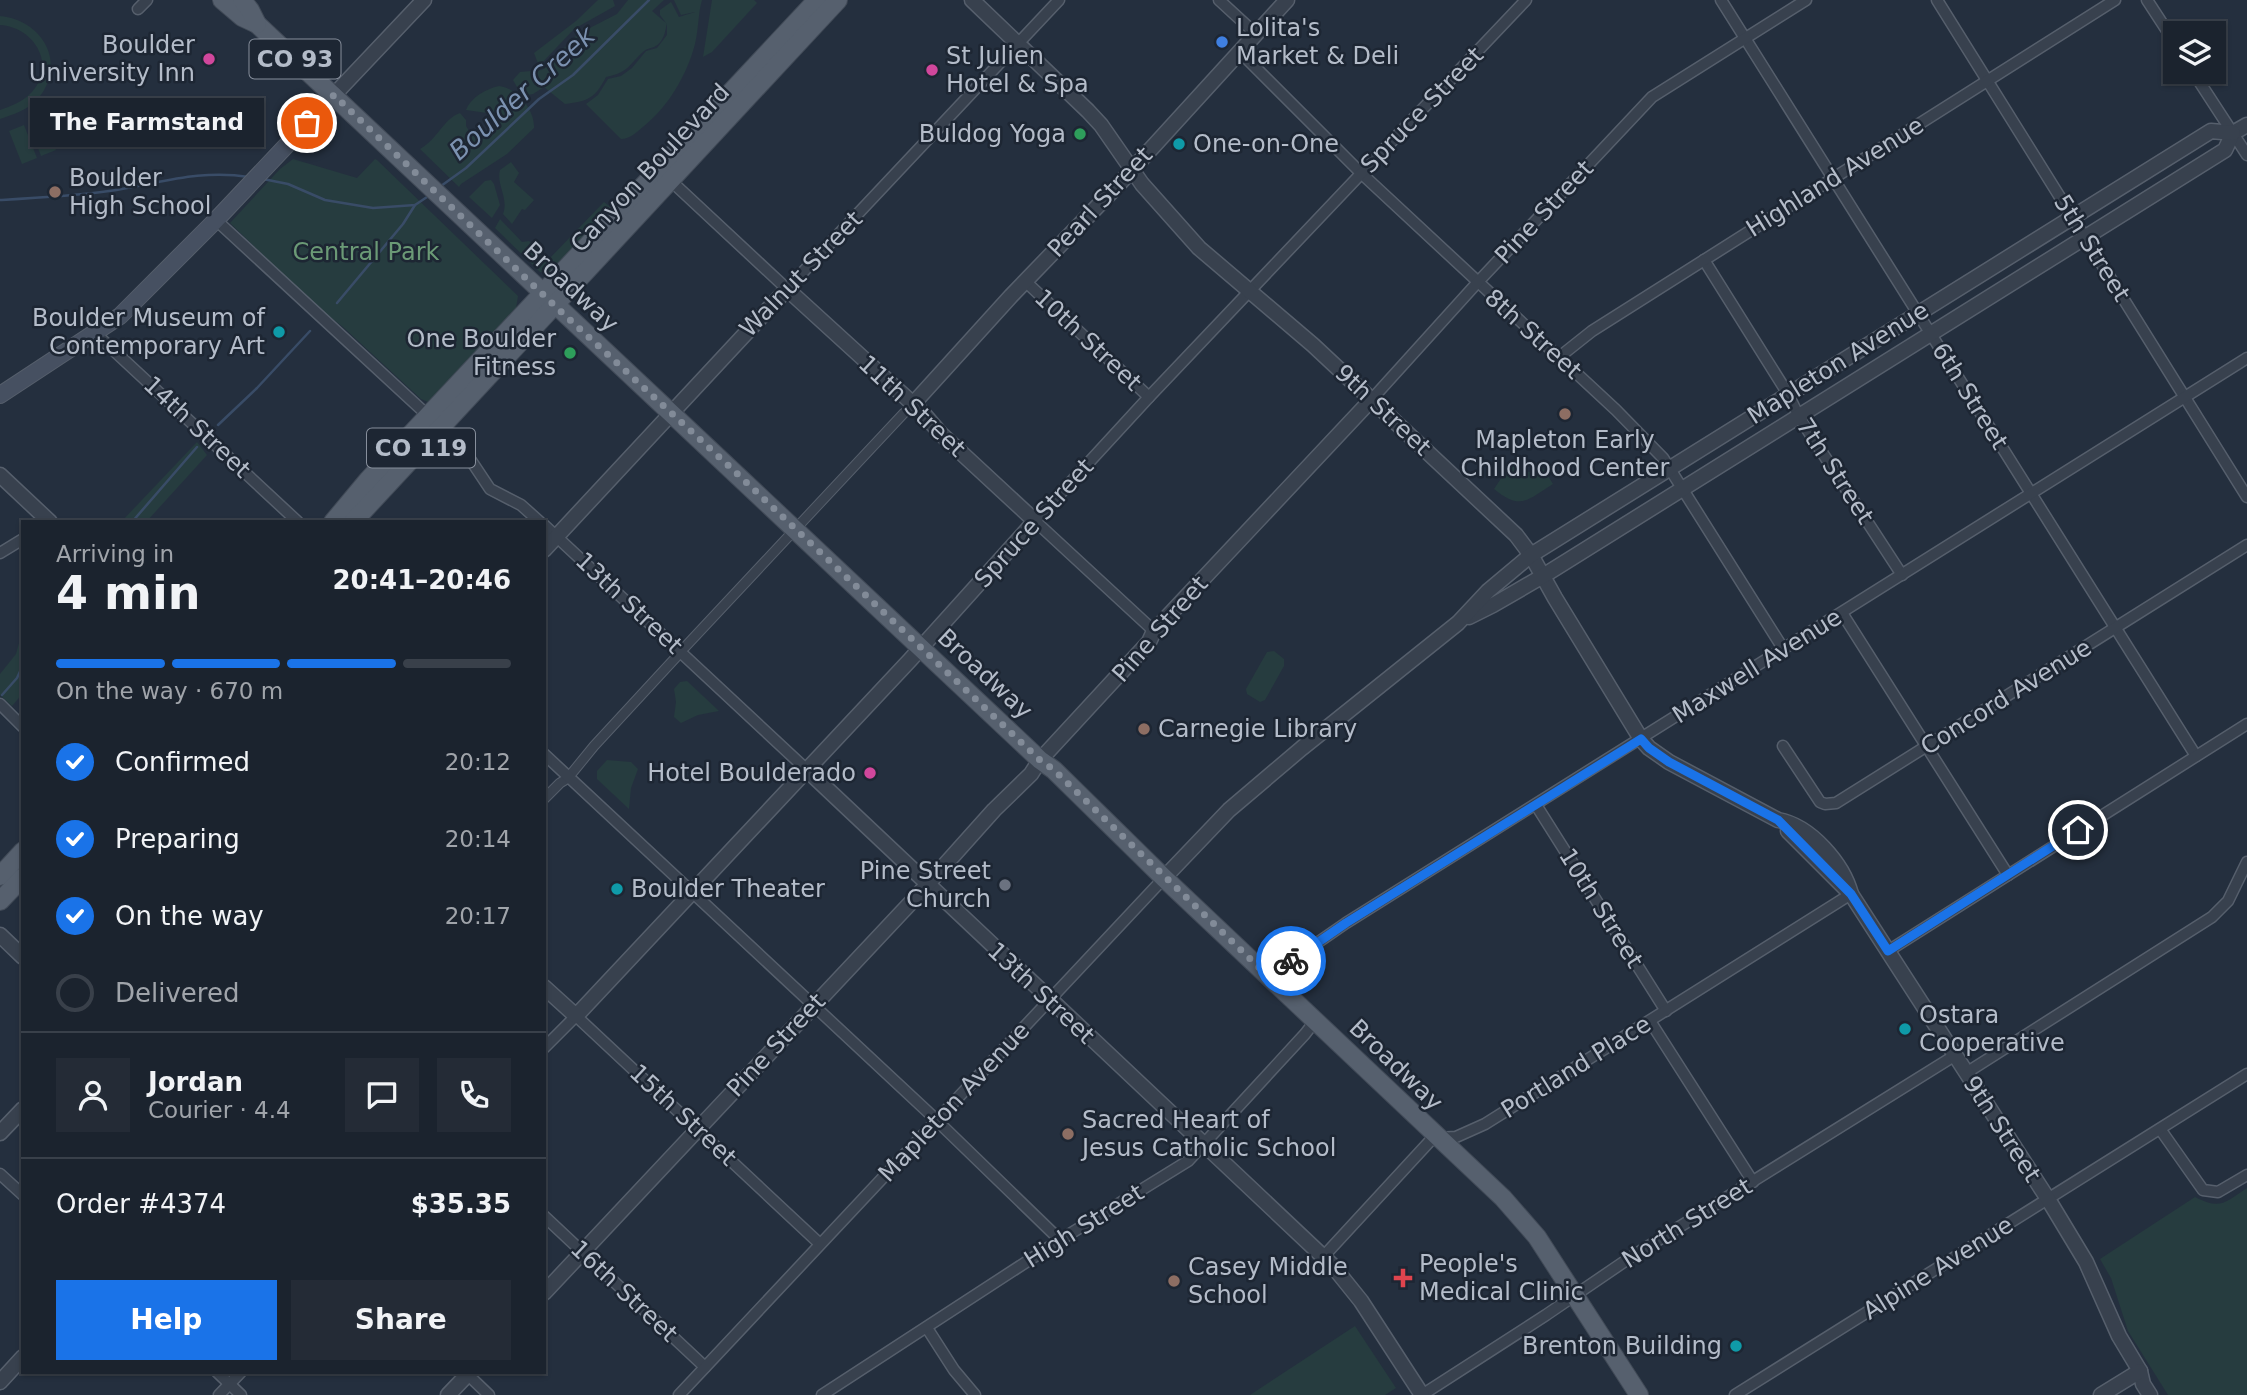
<!DOCTYPE html>
<meta charset="utf-8">
<style>
body{margin:0;font-family:"DejaVu Sans",sans-serif;background:#242b36;color:#f1f3f6;height:100vh;display:flex;flex-direction:column;font-size:26px;white-space:nowrap}
*{box-sizing:border-box;margin:0}
p{font-size:23px;color:#a0a4aa}
.icon{flex:none;width:38px;height:38px;fill:none;stroke:currentColor;stroke-width:2;stroke-linecap:round;stroke-linejoin:round}
.map{position:relative;flex:1;overflow:hidden}
.drawer{position:absolute;left:21px;top:520px;width:525px;height:854px;display:flex;flex-direction:column;background:#1b232e;border-radius:0px;box-shadow:0 2px 5px #0004,0 0 0 2px #39404a}
.drawer>*{flex:none}
.fabs{position:absolute;left:2163px;top:21px;display:grid;gap:14px}
.fabs a{display:grid;place-items:center;width:63px;height:63px;border-radius:0px;background:#1b232e;box-shadow:0 2px 5px #0004,0 0 0 2px #39404a;font-size:35px}
.pin{position:absolute;display:grid;place-items:center;width:60px;height:60px;color:#fff;margin:-30px;border:4px solid #fff;border-radius:50%;box-shadow:0 2px 7px #0007}
.courier{position:absolute;display:grid;place-items:center;width:70px;height:70px;margin:-35px;border:5px solid #1a73e8;border-radius:50%;background:#fff;color:#222;box-shadow:0 2px 9px #0007}
.bubble{position:absolute;height:49px;border-radius:0px;background:#1b232e;box-shadow:0 2px 5px #0004,0 0 0 2px #39404a;font-size:23px;font-weight:800;line-height:49px;text-align:center}
.headline em{font-style:normal;font-weight:800}
.headline div{display:flex;flex-direction:column-reverse}
.headline{display:flex;align-items:center;justify-content:space-between;height:119px;padding:0 35px}
h1{font-size:46px;font-weight:800;line-height:52px}
.bar{display:grid;grid-template-columns:repeat(4,1fr);gap:10px 7px;align-content:center;height:84px;padding:0 35px}
.bar i{height:9px;border-radius:5px;background:#39404a}
.bar .selected{background:#1a73e8}
.bar p{grid-column:span 4}
.line{display:flex;align-items:center;gap:18px;padding:0 35px;border-top:2px solid #39404a}
.line div{flex:1}
.round{display:grid;place-items:center;flex:none;width:74px;height:74px;border-radius:0px;background:#242b36}
ol{padding:0 35px;list-style:none}
li{display:flex;align-items:center;gap:21px;height:77px}
li p{margin-inline-start:auto}
li .icon{padding:7px;border-radius:50%;background:#1a73e8;color:#fff;stroke-width:4}
li:last-child{color:#a0a4aa}
li i{width:38px;height:38px;border:4px solid #39404a;border-radius:50%}
.primary-button{display:flex;gap:14px;margin-top:auto;padding:14px 35px}
.primary-button a{flex:1;height:80px;border-radius:0px;background:#1a73e8;color:#fff;font-size:28px;font-weight:800;line-height:80px;text-align:center}
.primary-button a+a{background:#242b36;color:#f1f3f6}
.map>svg:first-child{display:block}
</style>
<div class="map">
<svg width="2247" height="1395" viewBox="0 0 2247 1395">
<rect width="100%" height="100%" fill="#242f3e"/>
<g fill="#263c3f">
<polygon points="598,0 613,0 615,6 574,29 539,66 534,53 576,21"/>
<path d="M 628,0 L 664,0 L 652,11 L 666,23 L 660,15 L 660,10 L 671,2 L 679,17 L 695,12 L 681,15 L 674,0 L 702,0 C 698,13 699,27 695,44 C 687,75 668,107 644,126 C 637,132 630,139 621,139 L 586,104 L 598,95 L 608,79 L 621,76 L 632,68 L 646,51 L 657,48 L 667,35 L 667,23 C 665,32 664,42 654,47 C 649,49 648,48 644,51 C 628,65 630,72 606,77 C 595,98 589,101 565,104 L 544,87 L 533,94 L 522,96 L 513,80 L 520,72 L 542,70 L 578,34 L 617,14 Z"/>
<polygon points="712,0 754,0 757,3 712,52 703,57"/>
<path d="M 0,16 C 42,20 68,63 38,99 C 28,110 14,114 0,119 L 0,110 C 11,106 22,102 30,94 C 58,67 35,27 0,25 Z"/>
<path d="M 499,86 C 517,88 535,110 534,128 L 507,154 L 461,184 L 459,187 L 420,149 C 438,139 443,119 460,113 L 466,120 L 466,126 L 472,136 L 486,134 L 493,130 L 494,120 L 487,113 L 466,110 C 471,97 486,89 499,86 Z"/>
<polygon points="44,118 56,150 41,156 29,124"/>
<polygon points="24,125 37,158 22,164 9,131"/>
<polygon points="293,159 357,178 375,159 377,160 518,296 516,308 428,402 421,399 343,327 317,307 230,223 280,169"/>
<path d="M 511,162 L 519,173 L 514,182 L 534,200 L 525,210 L 522,209 L 512,224 L 503,214 C 509,198 496,185 500,170 Z"/>
<polygon points="491,180 494,184 500,205 492,218 469,197 485,181"/>
<polygon points="604,202 613,209 554,272 540,272 495,228 500,219 522,242 529,241 549,259"/>
<polygon points="197,442 207,455 147,521 122,521"/>
<path d="M 1512,462 L 1529,472 L 1541,465 L 1553,484 C 1527,500 1521,511 1494,489 Z"/>
<polygon points="23,628 23,693 12,706 0,695 0,674 16,654"/>
<polygon points="1274,651 1284,659 1284,666 1265,700 1260,702 1247,694 1246,689 1267,652"/>
<polygon points="687,681 719,711 698,715 681,723 674,717 676,702 674,689 680,682"/>
<polygon points="607,760 631,762 638,769 631,788 629,809 597,779 597,771"/>
<path d="M 2247,1188 L 2247,1395 L 2168,1395 L 2128,1331 L 2111,1278 L 2100,1259 L 2195,1197 C 2221,1210 2224,1203 2247,1188 Z"/>
<polygon points="1355,1326 1396,1388 1385,1395 1250,1395"/>
</g>
<g fill="none" stroke-linecap="round" stroke-linejoin="round">
<g stroke="#394c67" stroke-width="2.5">
<polyline points="263,179 288,184 325,200 373,208 415,205 430,195"/>
<polyline points="441,186 466,168 539,99 573,75 649,0"/>
<path d="M 0,200 C 36,198 73,196 109,191 C 158,184 198,169 249,177"/>
<polyline points="337,303 403,224 415,205"/>
<polyline points="218,425 257,388 310,331"/>
<polyline points="132,522 197,447"/>
<polyline points="2,695 17,678 23,665"/>
</g>
<defs>
<g id="pedestrian">
<polyline points="685,647 904,413"/>
<polyline points="572,773 594,746 679,654"/>
<polyline points="544,799 560,783 565,780"/>
</g>
<g id="minor">
<polyline points="1219,0 1256,34"/>
<polyline points="1721,0 2196,756"/>
<polyline points="1937,0 2247,497"/>
<polyline points="2147,0 2175,43"/>
<polyline points="138,9 147,0"/>
<polyline points="1240,52 1362,174 1616,410 1663,458 1784,650"/>
<polyline points="2193,72 2247,155"/>
<polyline points="670,180 787,289 1059,0"/>
<polyline points="216,220 462,447 490,489 521,505 540,522"/>
<polyline points="1704,260 1788,394 1799,417 1902,575"/>
<polyline points="1026,282 1149,397"/>
<polyline points="96,334 298,522"/>
<polyline points="1558,358 1592,331 2115,0"/>
<polyline points="1372,399 1477,283 1652,97 1806,0"/>
<polyline points="544,525 807,770"/>
<polyline points="0,553 23,539"/>
<polyline points="1842,613 2008,875"/>
<polyline points="1154,631 1035,521 1149,397 1526,0"/>
<polyline points="0,704 23,727"/>
<polyline points="1783,746 1820,802 1825,804 1836,803 2247,545"/>
<polyline points="544,754 929,1113 1060,1240"/>
<polyline points="1536,805 1666,1011"/>
<polyline points="1888,951 2247,724"/>
<polyline points="1268,977 1346,923 2247,358"/>
<polyline points="1650,1021 1753,1182"/>
<polyline points="544,1048 576,1016 820,1244"/>
<polyline points="1966,1073 2212,917 2228,901 2247,862"/>
<polyline points="2160,1129 2203,1190 2218,1192 2247,1175"/>
<polyline points="0,1174 23,1195"/>
<polyline points="544,1216 705,1367"/>
<polyline points="1323,1257 1430,1141 1437,1138 1456,1137 1485,1124 1851,894"/>
<polyline points="927,1328 954,1370 975,1395"/>
<polyline points="217,1372 241,1395"/>
<polyline points="465,1372 489,1395"/>
<polyline points="219,1395 241,1372"/>
<polyline points="679,1395 1164,878"/>
<polyline points="822,1395 1060,1240 1188,1161 1305,1034 1315,1021"/>
<polyline points="1422,1395 1546,1315 1631,1257 1954,1056"/>
<polyline points="1735,1395 2247,1074"/>
</g>
<g id="tertiary">
<path d="M 972,0 L 1088,111 L 1101,125 L 1142,184 L 1199,248 L 1313,345 L 1516,535 L 1531,555 L 1555,598 L 1641,739 L 1649,748 L 1669,762 L 1778,820 C 1811,826 1843,864 1851,894"/>
<polyline points="334,95 424,0"/>
<polyline points="913,404 1011,296 1119,184 1287,0"/>
<polyline points="0,475 50,522"/>
<polyline points="544,550 787,289 923,413 941,434 1035,521 910,660 576,1016 544,987"/>
<polyline points="1469,617 1493,605 1543,576 2225,150 2233,133 2247,125"/>
<polyline points="807,770 1332,1265 1361,1301 1422,1395"/>
<polyline points="1788,831 1851,894 2048,1199 2086,1262 2119,1336 2140,1371 2143,1384 2150,1395"/>
<polyline points="1164,878 1229,810 1302,748 1458,623 1488,591 1531,555 2211,131 2233,133"/>
<polyline points="0,935 23,957"/>
<polyline points="0,1133 23,1109"/>
<polyline points="544,1293 917,896 994,810 1031,774 1040,760 1149,642 1154,631 1372,399"/>
<polyline points="0,1382 23,1357"/>
<polyline points="448,1395 470,1372"/>
<polyline points="2101,1395 2140,1371"/>
</g>
<polyline id="secondary" points="0,395 120,316 216,220 334,95"/>
<g id="primary">
<polyline points="222,0 242,17 257,24 1040,760 1054,770 1164,878 1503,1198 1537,1237 1639,1395"/>
<polyline points="242,0 250,10 257,24"/>
<polyline points="333,522 368,480 817,0"/>
<polyline points="353,522 838,0"/>
<polyline points="0,876 23,851"/>
<polyline points="0,901 23,877"/>
</g>
</defs>
<use href="#pedestrian" stroke="#565f6c" stroke-width="11"/>
<use href="#minor" stroke="#565f6c" stroke-width="13"/>
<use href="#tertiary" stroke="#565f6c" stroke-width="17"/>
<use href="#secondary" stroke="#565f6c" stroke-width="18"/>
<use href="#primary" stroke="#414a57" stroke-width="20"/>
<use href="#pedestrian" stroke="#38414e" stroke-width="9"/>
<use href="#minor" stroke="#38414e" stroke-width="10"/>
<use href="#tertiary" stroke="#38414e" stroke-width="14"/>
<use href="#secondary" stroke="#465061" stroke-width="16"/>
<use href="#primary" stroke="#56606e" stroke-width="18"/>
</g>
<g fill="none" stroke-linecap="round" stroke-linejoin="round">
<polyline stroke="#828b98" stroke-width="7" stroke-dasharray="0 12.6" points="307,123 334,95 555,306 729,466 1040,760 1054,770 1268,976 1291,961"/>
<polyline stroke="#1a73e8" stroke-width="9" points="1291,961 1346,923 1641,739 1649,748 1669,762 1778,820 1851,894 1888,951 2078,830"/>
</g>
<circle fill="#3f7fe0" stroke="#1d2633" stroke-width="2.5" cx="1222" cy="42" r="7"/>
<g fill="#d1479c" stroke="#1d2633" stroke-width="2.5">
<circle cx="209" cy="59" r="7"/>
<circle cx="932" cy="70" r="7"/>
<circle cx="870" cy="773" r="7"/>
</g>
<g fill="#2e9e5b" stroke="#1d2633" stroke-width="2.5">
<circle cx="1080" cy="134" r="7"/>
<circle cx="570" cy="353" r="7"/>
</g>
<g fill="#0f9aa8" stroke="#1d2633" stroke-width="2.5">
<circle cx="1179" cy="144" r="7"/>
<circle cx="279" cy="332" r="7"/>
<circle cx="617" cy="889" r="7"/>
<circle cx="1905" cy="1029" r="7"/>
<circle cx="1736" cy="1346" r="7"/>
</g>
<g fill="#8d6e63" stroke="#1d2633" stroke-width="2.5">
<circle cx="55" cy="192" r="7"/>
<circle cx="1565" cy="414" r="7"/>
<circle cx="1144" cy="729" r="7"/>
<circle cx="1068" cy="1134" r="7"/>
<circle cx="1174" cy="1281" r="7"/>
</g>
<circle fill="#6b7280" stroke="#1d2633" stroke-width="2.5" cx="1005" cy="885" r="7"/>
<path fill="#e0444e" stroke="#1d2633" stroke-width="2.5" d="M1399.5 1267.5h7v7h7v7h-7v7h-7v-7h-7v-7h7z"/>
<g text-anchor="middle" stroke-width="5" stroke-linejoin="round" paint-order="stroke">
<g fill="#1d2633" stroke="#878f9c" stroke-width="2">
<rect x="249.5" y="39.5" width="91" height="39" rx="5"/>
<rect x="367" y="428.5" width="108" height="39" rx="5"/>
</g>
<g font-size="23" font-weight="bold" fill="#b4bcc9">
<text x="295" y="67">CO 93</text>
<text x="421" y="456">CO 119</text>
</g>
<g font-size="24" fill="#b4bcc9" stroke="#1d2633" text-anchor="start">
<text x="1236" y="36">Lolita's<tspan x="1236" dy="28">Market &amp; Deli</tspan></text>
<text x="195" y="53" text-anchor="end">Boulder<tspan x="195" dy="28">University Inn</tspan></text>
<text x="946" y="64">St Julien<tspan x="946" dy="28">Hotel &amp; Spa</tspan></text>
<text x="1066" y="142" text-anchor="end">Buldog Yoga</text>
<text x="1193" y="152">One-on-One</text>
<text x="69" y="186">Boulder<tspan x="69" dy="28">High School</tspan></text>
<text x="265" y="326" text-anchor="end">Boulder Museum of<tspan x="265" dy="28">Contemporary Art</tspan></text>
<text x="556" y="347" text-anchor="end">One Boulder<tspan x="556" dy="28">Fitness</tspan></text>
<text x="1565" y="448" text-anchor="middle">Mapleton Early<tspan x="1565" dy="28">Childhood Center</tspan></text>
<text x="1158" y="737">Carnegie Library</text>
<text x="856" y="781" text-anchor="end">Hotel Boulderado</text>
<text x="991" y="879" text-anchor="end">Pine Street<tspan x="991" dy="28">Church</tspan></text>
<text x="631" y="897">Boulder Theater</text>
<text x="1919" y="1023">Ostara<tspan x="1919" dy="28">Cooperative</tspan></text>
<text x="1082" y="1128">Sacred Heart of<tspan x="1082" dy="28">Jesus Catholic School</tspan></text>
<text x="1419" y="1272">People's<tspan x="1419" dy="28">Medical Clinic</tspan></text>
<text x="1188" y="1275">Casey Middle<tspan x="1188" dy="28">School</tspan></text>
<text x="1722" y="1354" text-anchor="end">Brenton Building</text>
</g>
<g font-size="24" fill="#b4bcc9" stroke="#1d2633">
<text transform="translate(1422 110) rotate(-46)" y="8">Spruce Street</text>
<text transform="translate(650 168) rotate(-47)" y="8">Canyon Boulevard</text>
<text transform="translate(1835 177) rotate(-32)" y="8">Highland Avenue</text>
<text transform="translate(1100 202) rotate(-47)" y="8">Pearl Street</text>
<text transform="translate(1544 212) rotate(-47)" y="8">Pine Street</text>
<text transform="translate(2092 248) rotate(58)" y="8">5th Street</text>
<text transform="translate(801 274) rotate(-46)" y="8">Walnut Street</text>
<text transform="translate(571 287) rotate(43)" y="8">Broadway</text>
<text transform="translate(1533 334) rotate(42)" y="8">8th Street</text>
<text transform="translate(1088 340) rotate(43)" y="8">10th Street</text>
<text transform="translate(1838 363) rotate(-32)" y="8">Mapleton Avenue</text>
<text transform="translate(1970 396) rotate(58)" y="8">6th Street</text>
<text transform="translate(912 406) rotate(43)" y="8">11th Street</text>
<text transform="translate(1383 410) rotate(43)" y="8">9th Street</text>
<text transform="translate(197 427) rotate(43)" y="8">14th Street</text>
<text transform="translate(1835 471) rotate(57)" y="8">7th Street</text>
<text transform="translate(1034 523) rotate(-48)" y="8">Spruce Street</text>
<text transform="translate(629 603) rotate(43)" y="8">13th Street</text>
<text transform="translate(1160 629) rotate(-49)" y="8">Pine Street</text>
<text transform="translate(1757 666) rotate(-32)" y="8">Maxwell Avenue</text>
<text transform="translate(985 674) rotate(43)" y="8">Broadway</text>
<text transform="translate(2006 697) rotate(-32)" y="8">Concord Avenue</text>
<text transform="translate(1601 908) rotate(58)" y="8">10th Street</text>
<text transform="translate(1041 993) rotate(43)" y="8">13th Street</text>
<text transform="translate(776 1045) rotate(-47)" y="8">Pine Street</text>
<text transform="translate(1396 1065) rotate(44)" y="8">Broadway</text>
<text transform="translate(1576 1067) rotate(-32)" y="8">Portland Place</text>
<text transform="translate(954 1102) rotate(-47)" y="8">Mapleton Avenue</text>
<text transform="translate(683 1115) rotate(43)" y="8">15th Street</text>
<text transform="translate(2002 1129) rotate(57)" y="8">9th Street</text>
<text transform="translate(1687 1223) rotate(-32)" y="8">North Street</text>
<text transform="translate(1084 1226) rotate(-32)" y="8">High Street</text>
<text transform="translate(1938 1268) rotate(-32)" y="8">Alpine Avenue</text>
<text transform="translate(624 1291) rotate(43)" y="8">16th Street</text>
</g>
<g font-size="24" fill="#6b9a76" stroke="#1d2633">
<text x="366" y="260">Central Park</text>
</g>
<g font-size="26" font-style="italic" fill="#7c92b1" stroke="#1d2633">
<text transform="translate(522 93) rotate(-42)" y="9">Boulder Creek</text>
</g>
</g>
</svg>
<div class="fabs">
<a><svg class="icon" aria-label="layers" viewBox="0 0 24 24"><path d="M12 4l9 5-9 5-9-5zM3 14l9 5 9-5"/></svg></a>
</div>
<div class="pin" style="left:307px;top:123px;background:#ea580c"><svg class="icon" aria-label="bag" viewBox="0 0 24 24"><path d="M5 8h14l-1 12H6zM9 8a3 3 0 0 1 6 0"/></svg></div>
<div class="pin" style="left:2078px;top:830px;background:#1f2937"><svg class="icon" aria-label="home" viewBox="0 0 24 24"><path d="M3 11l9-7 9 7M6 9v11h12V9"/></svg></div>
<div class="courier" style="left:1291px;top:961px"><svg class="icon" aria-label="bike" viewBox="0 0 24 24"><circle cx="6" cy="16" r="4"/><circle cx="18" cy="16" r="4"/><path d="M6 16l4-8h5l3 8M10 8l3 8H6M13 5h3"/></svg></div>
<div class="bubble" style="left:30px;top:98px;width:234px">The Farmstand</div>
<section class="drawer">
<div class="headline"><div><h1>4 min</h1><p>Arriving in</p></div><em>20:41–20:46</em></div>
<div class="bar"><i class="selected"></i><i class="selected"></i><i class="selected"></i><i></i><p>On the way · 670 m</p></div>
<ol>
<li><svg class="icon" aria-label="check" viewBox="0 0 24 24"><path d="M5 12l5 5 9-10"/></svg>Confirmed<p>20:12</p></li>
<li><svg class="icon" aria-label="check" viewBox="0 0 24 24"><path d="M5 12l5 5 9-10"/></svg>Preparing<p>20:14</p></li>
<li><svg class="icon" aria-label="check" viewBox="0 0 24 24"><path d="M5 12l5 5 9-10"/></svg>On the way<p>20:17</p></li>
<li><i></i>Delivered</li>
</ol>
<div class="line" style="height:126px"><a class="round"><svg class="icon" aria-label="person" viewBox="0 0 24 24"><circle cx="12" cy="8" r="4"/><path d="M4 21q1-7 8-7t8 7"/></svg></a><div><b>Jordan</b><p>Courier · 4.4</p></div><a class="round"><svg class="icon" aria-label="chat" viewBox="0 0 24 24"><path d="M4 5h16v11H9l-5 4z"/></svg></a><a class="round"><svg class="icon" aria-label="phone" viewBox="0 0 24 24"><path d="M5 4h4l2 5-3 2q2 4 5 5l2-3 5 2v4C11 20 4 13 5 4z"/></svg></a></div>
<div class="line" style="height:91px"><div>Order #4374</div><b>$35.35</b></div>
<div class="primary-button"><a>Help</a><a>Share</a></div>
</section>
</div>
